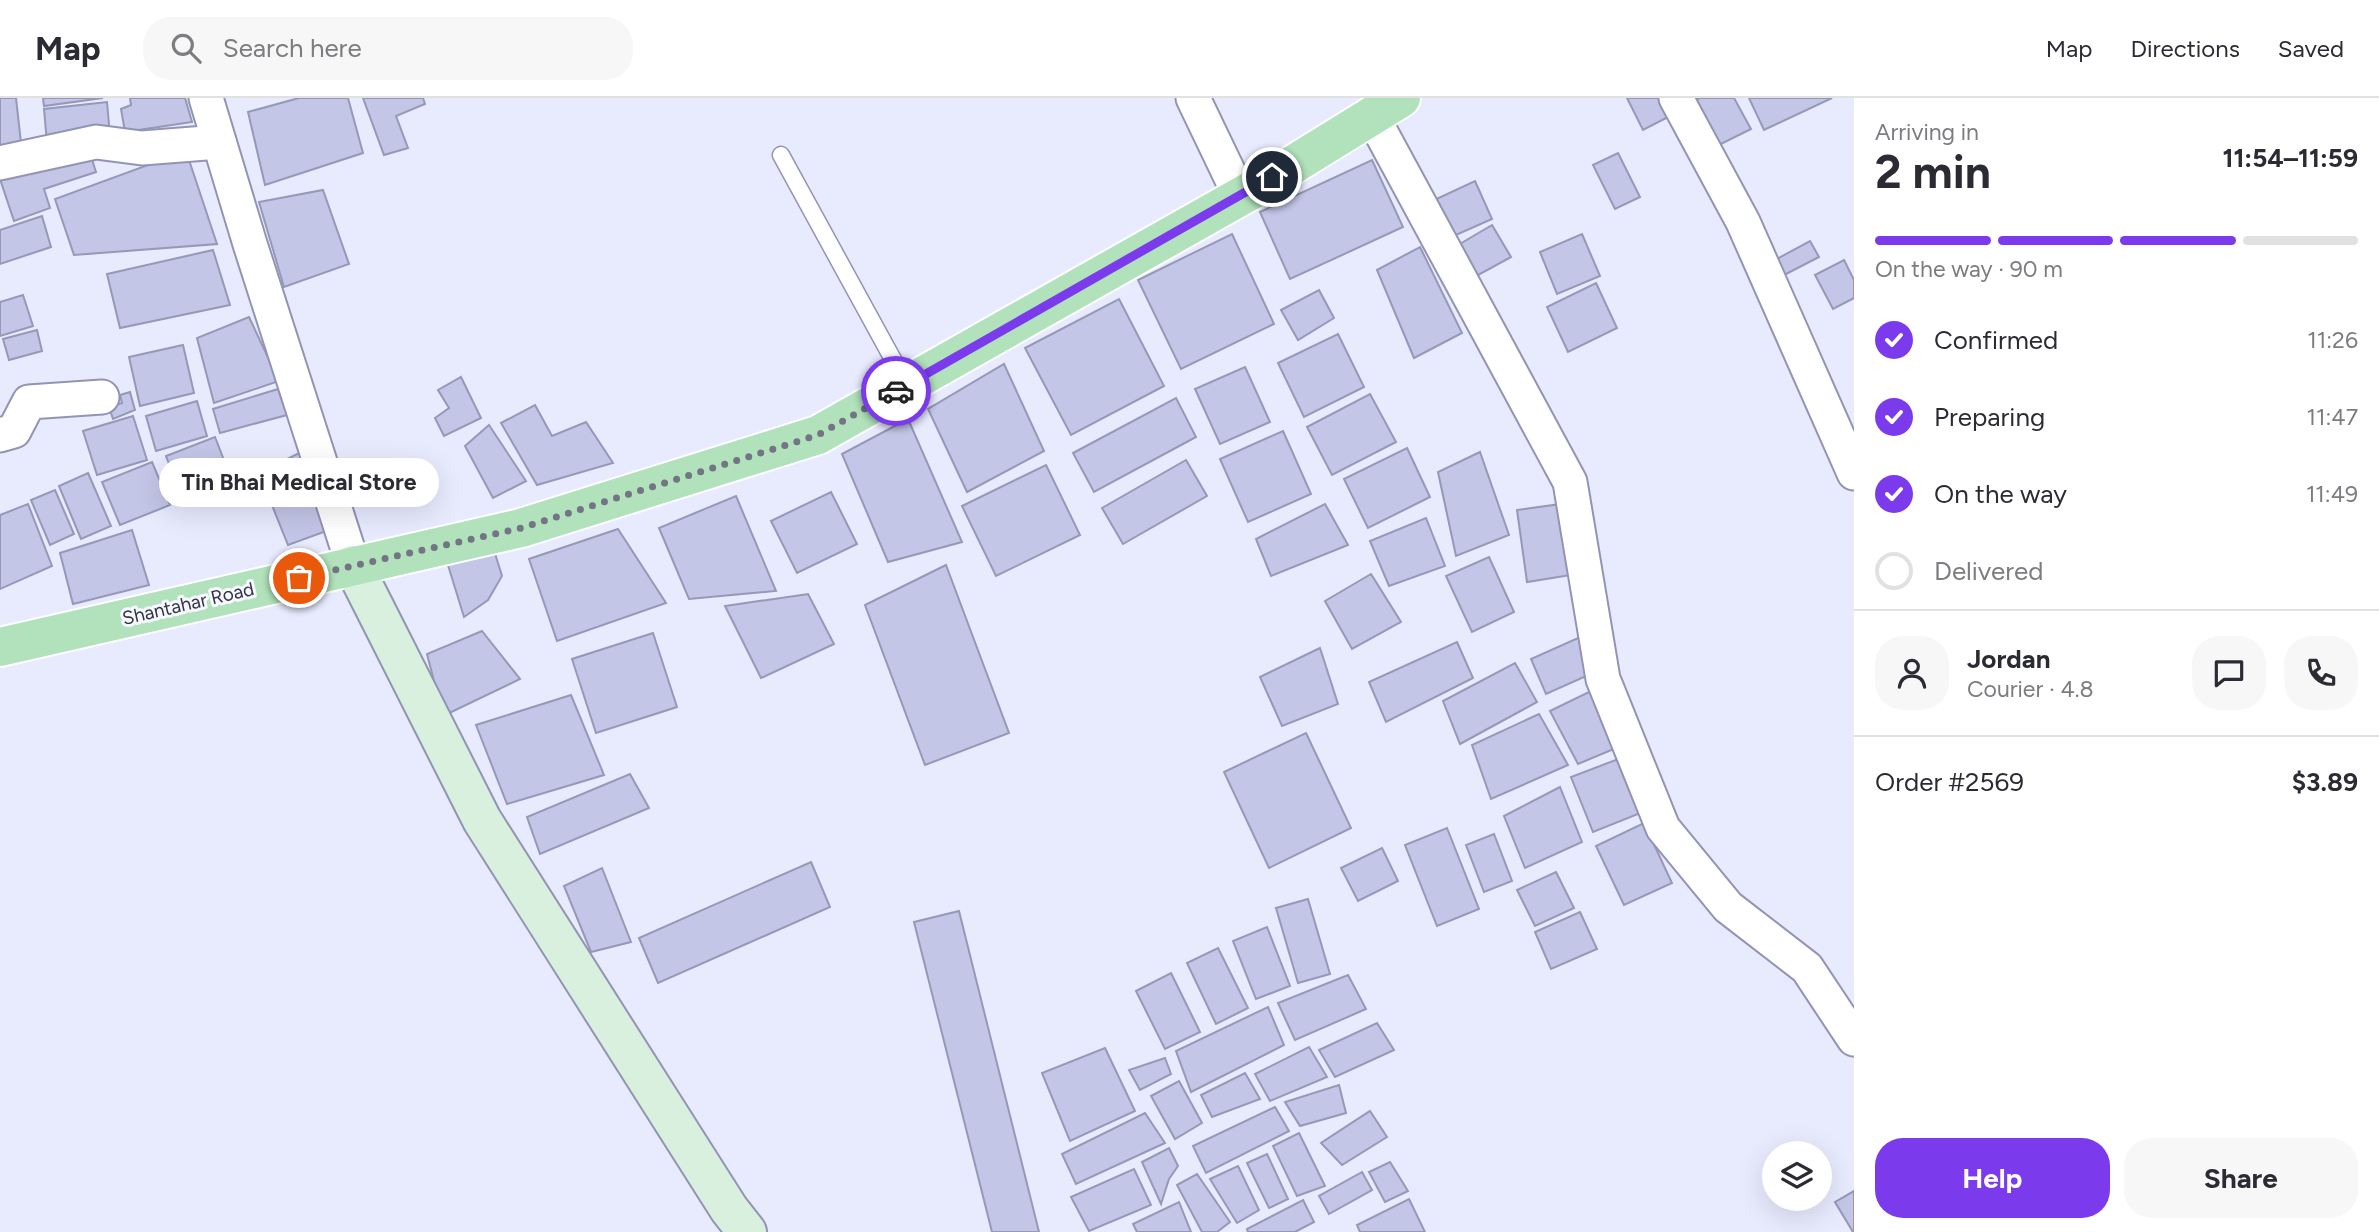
<!DOCTYPE html>
<meta charset="utf-8">
<style>
body{margin:0;font-family:Figtree,sans-serif;background:#f7f7f7;color:#2b2b33;height:100vh;display:flex;flex-direction:column;font-size:26px;white-space:nowrap}
*{box-sizing:border-box;margin:0}
p{font-size:23px;color:#7c7c81}
.icon{flex:none;width:38px;height:38px;fill:none;stroke:currentColor;stroke-width:2;stroke-linecap:round;stroke-linejoin:round}
.map{position:relative;flex:1;overflow:hidden}
.details{display:flex;flex-direction:column;background:#fff;width:525px}
.details>*{flex:none}
.controls{position:absolute;left:1762px;top:1043px;display:grid;gap:14px}
.controls a{display:grid;place-items:center;width:70px;height:70px;border-radius:50%;background:#fff;box-shadow:0 7px 28px #0002;font-size:35px}
.pin{position:absolute;display:grid;place-items:center;width:60px;height:60px;color:#fff;margin:-30px;border:4px solid #fff;border-radius:50%;box-shadow:0 2px 7px #0007}
.courier{position:absolute;display:grid;place-items:center;width:70px;height:70px;margin:-35px;border:5px solid #7c3aed;border-radius:50%;background:#fff;color:#222;box-shadow:0 2px 9px #0007}
.bubble{position:absolute;height:49px;border-radius:24px;background:#fff;box-shadow:0 7px 28px #0002;font-size:23px;font-weight:700;line-height:49px;text-align:center}
.headline em{font-style:normal;font-weight:700}
.headline div{display:flex;flex-direction:column-reverse}
.headline{display:flex;align-items:center;justify-content:space-between;height:119px;padding:0 21px}
h1{font-size:46px;font-weight:700;line-height:52px}
.bar{display:grid;grid-template-columns:repeat(4,1fr);gap:10px 7px;align-content:center;height:84px;padding:0 21px}
.bar i{height:9px;border-radius:5px;background:#e1e1e2}
.bar .active{background:#7c3aed}
.bar p{grid-column:span 4}
.line{display:flex;align-items:center;gap:18px;padding:0 21px;border-top:2px solid #e1e1e2}
.line div{flex:1}
.round{display:grid;place-items:center;flex:none;width:74px;height:74px;border-radius:28px;background:#f7f7f7}
ol{padding:0 21px;list-style:none}
li{display:flex;align-items:center;gap:21px;height:77px}
li p{margin-inline-start:auto}
li .icon{padding:7px;border-radius:50%;background:#7c3aed;color:#fff;stroke-width:4}
li:last-child{color:#7c7c81}
li i{width:38px;height:38px;border:4px solid #e1e1e2;border-radius:50%}
.button{display:flex;gap:14px;margin-top:auto;padding:14px 21px}
.button a{flex:1;height:80px;border-radius:28px;background:#7c3aed;color:#fff;font-size:28px;font-weight:700;line-height:80px;text-align:center}
.button a+a{background:#f7f7f7;color:#2b2b33}
header{display:flex;align-items:center;gap:42px;box-sizing:border-box;height:98px;padding:0 35px;background:#fff;border-bottom:2px solid #e1e1e2}
header strong{font-size:33px}
nav{display:flex;gap:38px;margin-inline-start:auto;font-size:24px}
.search{width:490px;height:63px;background:#f7f7f7;display:flex;align-items:center;gap:18px;box-sizing:border-box;padding:0 24px;border-radius:28px;color:#7c7c81;font-size:26px}
main{display:flex;flex:1;min-height:0}
.map>svg:first-child{display:block}
</style>
<header>
<strong>Map</strong>
<div class="search"><svg class="icon" aria-label="search" viewBox="0 0 24 24"><circle cx="10" cy="10" r="6"/><path d="M15 15l6 6"/></svg>Search here</div>
<nav><a>Map</a><a>Directions</a><a>Saved</a></nav>
</header>
<main>
<div class="map">
<svg width="1854" height="1134" viewBox="0 0 1854 1134">
<rect width="100%" height="100%" fill="#e8eafe"/>
<g fill="#c3c6e7" stroke="#9598b7" stroke-width="2">
<polygon points="0,0 16,0 21,45 0,49"/>
<polygon points="43,0 103,0 44,8"/>
<polygon points="130,0 185,0 192,24 125,34 121,11 131,7"/>
<polygon points="299,0 348,0 363,55 265,87 248,14"/>
<polygon points="363,0 423,0 425,6 396,18 408,50 384,57"/>
<polygon points="1627,0 1663,0 1672,17 1643,32"/>
<polygon points="1700,0 1734,0 1751,31 1711,51 1688,6"/>
<polygon points="1749,0 1832,0 1764,32"/>
<polygon points="107,4 110,38 47,45 44,11"/>
<polygon points="186,53 217,146 74,157 55,101"/>
<polygon points="90,55 96,74 44,91 50,110 14,123 0,81"/>
<polygon points="1618,55 1640,99 1615,111 1593,67"/>
<polygon points="1372,62 1403,129 1290,181 1260,114"/>
<polygon points="1475,83 1492,121 1447,141 1430,104"/>
<polygon points="323,92 349,166 284,189 259,104"/>
<polygon points="42,118 51,149 0,166 0,132"/>
<polygon points="1492,127 1511,159 1471,181 1453,150"/>
<polygon points="1232,136 1274,226 1181,271 1138,182"/>
<polygon points="1582,136 1600,178 1557,196 1540,154"/>
<polygon points="1810,143 1819,159 1782,178 1775,162"/>
<polygon points="1420,149 1462,235 1414,260 1377,172"/>
<polygon points="213,152 230,207 120,230 107,176"/>
<polygon points="1844,162 1854,182 1854,200 1833,211 1815,177"/>
<polygon points="1596,185 1617,230 1568,254 1547,209"/>
<polygon points="1319,192 1334,220 1298,242 1281,212"/>
<polygon points="23,197 33,228 0,238 0,204"/>
<polygon points="1119,201 1164,288 1071,337 1025,250"/>
<polygon points="249,219 279,283 214,305 197,240"/>
<polygon points="37,232 42,253 9,262 3,241"/>
<polygon points="1338,236 1364,289 1304,319 1278,265"/>
<polygon points="183,247 194,295 140,308 129,259"/>
<polygon points="1004,266 1044,353 967,394 928,311"/>
<polygon points="1245,269 1270,324 1220,346 1195,291"/>
<polygon points="461,279 481,320 444,338 435,320 449,310 438,292"/>
<polygon points="278,291 287,317 220,335 213,311"/>
<polygon points="130,294 135,312 113,321 109,309 122,305 120,297"/>
<polygon points="1370,296 1396,344 1332,377 1307,329"/>
<polygon points="1176,300 1196,339 1094,394 1073,355"/>
<polygon points="197,303 207,338 156,353 146,318"/>
<polygon points="535,307 552,338 586,324 613,365 537,387 501,325"/>
<polygon points="133,318 147,362 97,377 83,333"/>
<polygon points="908,321 962,444 888,464 842,356"/>
<polygon points="489,327 526,383 493,400 465,348"/>
<polygon points="1283,333 1311,396 1248,424 1220,361"/>
<polygon points="215,339 232,383 183,402 166,358"/>
<polygon points="1407,350 1430,399 1368,430 1344,381"/>
<polygon points="1480,354 1509,437 1456,458 1438,374"/>
<polygon points="299,355 332,431 288,447 259,375"/>
<polygon points="1186,362 1207,398 1123,446 1102,410"/>
<polygon points="152,364 170,407 120,427 102,384"/>
<polygon points="1046,367 1080,437 996,478 962,408"/>
<polygon points="88,375 111,428 81,441 59,388"/>
<polygon points="55,392 74,436 50,447 31,402"/>
<polygon points="831,394 857,446 797,475 771,423"/>
<polygon points="736,398 776,493 689,501 659,430"/>
<polygon points="28,406 52,468 0,491 0,417"/>
<polygon points="1325,406 1348,447 1271,478 1256,441"/>
<polygon points="1561,406 1571,477 1527,484 1517,412"/>
<polygon points="1426,420 1445,468 1389,488 1370,443"/>
<polygon points="618,431 666,505 557,543 529,461"/>
<polygon points="132,432 149,487 73,506 60,455"/>
<polygon points="493,449 502,478 488,502 464,519 447,464"/>
<polygon points="1489,459 1514,514 1472,534 1446,478"/>
<polygon points="946,467 1009,635 925,667 865,507"/>
<polygon points="1371,476 1401,524 1352,551 1325,503"/>
<polygon points="808,496 834,546 761,580 725,508"/>
<polygon points="482,533 520,581 443,618 427,556"/>
<polygon points="653,535 677,609 596,635 572,561"/>
<polygon points="1578,540 1593,575 1546,596 1531,561"/>
<polygon points="1457,544 1473,580 1386,624 1369,584"/>
<polygon points="1320,550 1338,606 1282,628 1260,579"/>
<polygon points="1515,565 1537,604 1460,646 1443,603"/>
<polygon points="1595,591 1621,648 1578,666 1550,613"/>
<polygon points="571,597 604,677 507,706 476,627"/>
<polygon points="1539,616 1568,667 1491,701 1472,647"/>
<polygon points="1306,635 1351,730 1269,770 1224,674"/>
<polygon points="1621,660 1643,714 1593,734 1571,679"/>
<polygon points="630,676 649,710 540,756 527,719"/>
<polygon points="1560,689 1582,744 1525,770 1504,718"/>
<polygon points="1644,725 1672,785 1624,807 1596,748"/>
<polygon points="1447,730 1479,811 1437,828 1405,747"/>
<polygon points="1494,736 1512,783 1484,794 1466,747"/>
<polygon points="1382,750 1398,783 1358,803 1341,770"/>
<polygon points="811,764 830,809 658,885 639,840"/>
<polygon points="602,770 631,844 591,854 564,788"/>
<polygon points="1556,774 1574,810 1535,828 1517,792"/>
<polygon points="1308,801 1330,876 1298,885 1276,810"/>
<polygon points="959,813 1039,1134 992,1134 914,824"/>
<polygon points="1580,814 1597,851 1551,871 1535,834"/>
<polygon points="1267,829 1290,888 1256,901 1233,843"/>
<polygon points="1218,850 1248,910 1216,926 1187,865"/>
<polygon points="1171,875 1200,934 1165,951 1136,893"/>
<polygon points="1348,877 1366,911 1295,942 1278,905"/>
<polygon points="1268,909 1284,947 1191,994 1176,953"/>
<polygon points="1377,925 1394,952 1335,979 1319,952"/>
<polygon points="1309,949 1327,979 1270,1003 1255,976"/>
<polygon points="1105,950 1135,1013 1070,1043 1042,975"/>
<polygon points="1165,960 1171,976 1140,992 1129,972"/>
<polygon points="1245,975 1260,1001 1212,1019 1201,997"/>
<polygon points="1179,983 1202,1025 1175,1041 1151,998"/>
<polygon points="1339,987 1346,1015 1300,1028 1285,1004"/>
<polygon points="1275,1009 1289,1033 1206,1075 1193,1048"/>
<polygon points="1370,1013 1387,1039 1342,1067 1321,1045"/>
<polygon points="1145,1015 1165,1045 1076,1086 1062,1056"/>
<polygon points="1299,1035 1325,1088 1297,1098 1273,1048"/>
<polygon points="1169,1050 1178,1068 1169,1081 1161,1106 1142,1064"/>
<polygon points="1267,1056 1288,1101 1269,1110 1247,1065"/>
<polygon points="1390,1064 1408,1093 1385,1104 1369,1074"/>
<polygon points="1238,1068 1259,1112 1237,1125 1210,1081"/>
<polygon points="1134,1071 1151,1107 1089,1133 1071,1099"/>
<polygon points="1362,1074 1372,1092 1329,1116 1319,1098"/>
<polygon points="1197,1076 1230,1124 1217,1134 1202,1134 1177,1087"/>
<polygon points="1854,1093 1854,1134 1853,1134 1835,1104"/>
<polygon points="1409,1101 1425,1134 1360,1134 1357,1127"/>
<polygon points="1303,1102 1314,1124 1295,1134 1248,1134 1247,1131"/>
<polygon points="1179,1104 1191,1134 1137,1134 1133,1126"/>
</g>
<g fill="none" stroke-linecap="round" stroke-linejoin="round">
<defs>
<polyline id="lane" points="781,57 907,287"/>
<g id="street">
<polyline points="206,0 250,146 353,467"/>
<polyline points="1193,0 1240,98"/>
<polyline points="1676,0 1743,124 1854,375"/>
<polyline points="1372,18 1570,384 1603,581 1663,730 1728,809 1807,870 1854,941"/>
<polyline points="0,65 96,44 142,50 219,44"/>
<polyline points="0,337 14,333 29,304 102,299"/>
</g>
<polyline id="secondary" points="353,467 482,722 729,1111 747,1134"/>
<polyline id="primary" points="0,549 521,430 818,337 1252,92 1401,0"/>
</defs>
<use href="#lane" stroke="#9294b4" stroke-width="19"/>
<use href="#street" stroke="#9294b4" stroke-width="37"/>
<use href="#secondary" stroke="#9294b4" stroke-width="42"/>
<use href="#primary" stroke="#fff" stroke-width="42"/>
<use href="#lane" stroke="#fff" stroke-width="16"/>
<use href="#street" stroke="#fff" stroke-width="33"/>
<use href="#secondary" stroke="#d8f0dd" stroke-width="38"/>
<use href="#primary" stroke="#b1e2bb" stroke-width="38"/>
</g>
<g fill="none" stroke-linecap="round" stroke-linejoin="round">
<polyline stroke="#737484" stroke-width="7" stroke-dasharray="0 12.6" points="299,480 521,430 818,337 896,293"/>
<polyline stroke="#7c3aed" stroke-width="9" points="896,293 1272,79"/>
</g>
<g text-anchor="middle" stroke-width="6" stroke-linejoin="round" paint-order="stroke">
<g font-size="19" fill="#343542" stroke="#f7f8ff">
<text transform="translate(188 505) rotate(-13)" y="7">Shantahar Road</text>
</g>
</g>
</svg>
<div class="controls">
<a><svg class="icon" aria-label="layers" viewBox="0 0 24 24"><path d="M12 4l9 5-9 5-9-5zM3 14l9 5 9-5"/></svg></a>
</div>
<div class="pin" style="left:299px;top:480px;background:#ea580c"><svg class="icon" aria-label="bag" viewBox="0 0 24 24"><path d="M5 8h14l-1 12H6zM9 8a3 3 0 0 1 6 0"/></svg></div>
<div class="pin" style="left:1272px;top:79px;background:#1f2937"><svg class="icon" aria-label="home" viewBox="0 0 24 24"><path d="M3 11l9-7 9 7M6 9v11h12V9"/></svg></div>
<div class="courier" style="left:896px;top:293px"><svg class="icon" aria-label="car" viewBox="0 0 24 24"><path d="M5 17H2v-5l4-1 3-4h7l3 4 3 1v5h-3M9 17h6M6 11h13"/><circle cx="7" cy="17" r="2"/><circle cx="17" cy="17" r="2"/></svg></div>
<div class="bubble" style="left:159px;top:360px;width:280px">Tin Bhai Medical Store</div>
</div>
<section class="details">
<div class="headline"><div><h1>2 min</h1><p>Arriving in</p></div><em>11:54–11:59</em></div>
<div class="bar"><i class="active"></i><i class="active"></i><i class="active"></i><i></i><p>On the way · 90 m</p></div>
<ol>
<li><svg class="icon" aria-label="check" viewBox="0 0 24 24"><path d="M5 12l5 5 9-10"/></svg>Confirmed<p>11:26</p></li>
<li><svg class="icon" aria-label="check" viewBox="0 0 24 24"><path d="M5 12l5 5 9-10"/></svg>Preparing<p>11:47</p></li>
<li><svg class="icon" aria-label="check" viewBox="0 0 24 24"><path d="M5 12l5 5 9-10"/></svg>On the way<p>11:49</p></li>
<li><i></i>Delivered</li>
</ol>
<div class="line" style="height:126px"><a class="round"><svg class="icon" aria-label="person" viewBox="0 0 24 24"><circle cx="12" cy="8" r="4"/><path d="M4 21q1-7 8-7t8 7"/></svg></a><div><b>Jordan</b><p>Courier · 4.8</p></div><a class="round"><svg class="icon" aria-label="chat" viewBox="0 0 24 24"><path d="M4 5h16v11H9l-5 4z"/></svg></a><a class="round"><svg class="icon" aria-label="phone" viewBox="0 0 24 24"><path d="M5 4h4l2 5-3 2q2 4 5 5l2-3 5 2v4C11 20 4 13 5 4z"/></svg></a></div>
<div class="line" style="height:91px"><div>Order #2569</div><b>$3.89</b></div>
<div class="button"><a>Help</a><a>Share</a></div>
</section>
</main>
